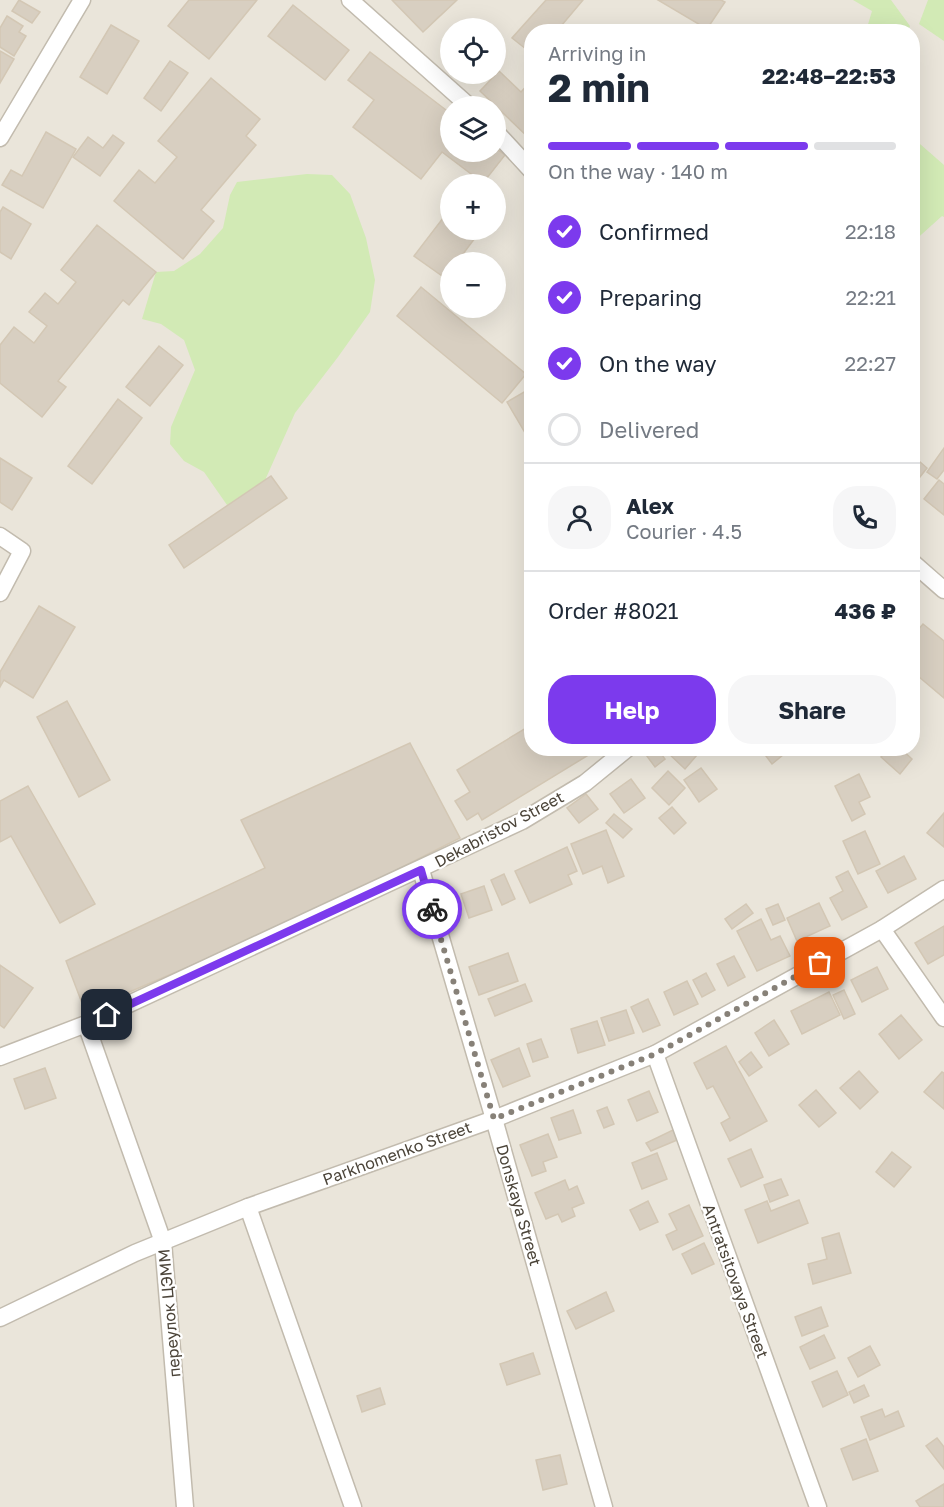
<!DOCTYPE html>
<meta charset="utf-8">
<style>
body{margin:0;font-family:"Golos Text",sans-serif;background:#f6f6f7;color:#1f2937;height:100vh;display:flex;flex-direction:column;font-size:22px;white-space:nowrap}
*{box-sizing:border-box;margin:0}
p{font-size:20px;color:#747a83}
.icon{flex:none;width:33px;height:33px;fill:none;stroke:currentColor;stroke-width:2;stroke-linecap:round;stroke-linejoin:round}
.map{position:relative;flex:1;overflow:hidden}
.side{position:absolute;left:524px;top:24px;width:396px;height:732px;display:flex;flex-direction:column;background:#fff;border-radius:24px;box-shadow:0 6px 24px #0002}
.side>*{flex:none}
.controls{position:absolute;left:440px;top:18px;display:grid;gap:12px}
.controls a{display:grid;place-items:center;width:66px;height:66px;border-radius:50%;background:#fff;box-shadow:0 6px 24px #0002;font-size:30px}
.pin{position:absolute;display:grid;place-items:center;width:51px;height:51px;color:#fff;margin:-26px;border-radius:12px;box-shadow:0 3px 9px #0006}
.courier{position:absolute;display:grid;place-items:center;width:60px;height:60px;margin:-30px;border:4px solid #7c3aed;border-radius:50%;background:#fff;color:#222;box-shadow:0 2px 8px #0007}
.summary em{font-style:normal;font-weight:700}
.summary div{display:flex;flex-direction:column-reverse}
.summary{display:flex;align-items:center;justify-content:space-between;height:102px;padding:0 24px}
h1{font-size:39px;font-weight:700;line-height:45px}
.bar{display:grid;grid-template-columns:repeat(4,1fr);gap:9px 6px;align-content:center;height:72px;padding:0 24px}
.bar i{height:8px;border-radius:4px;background:#e0e1e3}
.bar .active{background:#7c3aed}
.bar p{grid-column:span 4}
.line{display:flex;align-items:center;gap:15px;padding:0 24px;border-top:2px solid #e0e1e3}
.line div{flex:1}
.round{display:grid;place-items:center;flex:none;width:63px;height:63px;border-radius:24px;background:#f6f6f7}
ol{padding:0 24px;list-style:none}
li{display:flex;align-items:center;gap:18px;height:66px}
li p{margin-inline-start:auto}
li .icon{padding:6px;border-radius:50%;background:#7c3aed;color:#fff;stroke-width:4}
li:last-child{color:#747a83}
li i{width:33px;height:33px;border:3px solid #e0e1e3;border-radius:50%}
.action{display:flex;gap:12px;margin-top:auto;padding:12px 24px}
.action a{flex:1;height:69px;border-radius:24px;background:#7c3aed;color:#fff;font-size:24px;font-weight:700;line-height:69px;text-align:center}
.action a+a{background:#f6f6f7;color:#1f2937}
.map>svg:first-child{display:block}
</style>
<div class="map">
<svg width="944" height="1507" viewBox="0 0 944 1507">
<rect width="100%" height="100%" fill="#f6f3ec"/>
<path fill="#eae5da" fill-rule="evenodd" d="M 0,0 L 944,0 L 944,1507 L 0,1507 ZM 450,28 L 495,28 L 495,74 L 450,74 ZM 531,32 L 912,32 L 912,748 L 531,748 ZM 450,106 L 495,106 L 495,152 L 450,152 ZM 450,184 L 495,184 L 495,230 L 450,230 ZM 450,262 L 495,262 L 495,308 L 450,308 Z"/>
<g fill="#d2eab5">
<polygon points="853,0 891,0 910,26 908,31 866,31 872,11"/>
<polygon points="928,0 944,0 944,41 919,24"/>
<polygon points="912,137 944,165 944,217 942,216 912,243"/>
<polygon points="307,174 332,175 350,194 366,238 375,280 370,312 338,357 295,413 266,478 265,500 255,510 227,505 204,472 184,461 170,444 171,427 195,370 184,340 161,324 142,319 156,272 174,271 200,254 223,228 230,195 237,182"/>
</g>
<g fill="#d8cfc1" stroke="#d3c7b4" stroke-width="1.5">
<polygon points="19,0 40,12 32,23 12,11"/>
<polygon points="189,0 257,0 209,59 168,26"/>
<polygon points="392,0 457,0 423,32"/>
<polygon points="546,0 583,0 556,32 531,32 531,53 512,38"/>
<polygon points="658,0 721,0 725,2 707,29"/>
<polygon points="293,5 349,50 325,80 268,36"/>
<polygon points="7,16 23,26 19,32 26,36 14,56 0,47 0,28"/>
<polygon points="111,25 139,41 107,94 80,77"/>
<polygon points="0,51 14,59 0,83"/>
<polygon points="370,52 450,113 450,152 495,152 495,148 505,155 483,183 442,152 421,179 353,127 374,100 348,80"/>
<polygon points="170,61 188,73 161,111 144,98"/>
<polygon points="499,71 521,92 531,81 531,140 480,91"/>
<polygon points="211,78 260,119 246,136 256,145 201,210 214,221 183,259 114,201 139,170 155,183 177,157 158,141"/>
<polygon points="46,132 76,149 43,208 2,185 11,170 22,176"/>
<polygon points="113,135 124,143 100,176 73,157 88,137 103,148"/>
<polygon points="3,207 31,224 11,259 0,252 0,212"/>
<polygon points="450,209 450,230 481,230 457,262 450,262 450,271 445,278 414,256"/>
<polygon points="97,225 156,272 129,305 123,300 58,381 66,387 42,417 0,383 0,345 14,327 34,343 47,326 29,312 45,293 58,304 76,282 61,270"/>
<polygon points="421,287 526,374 502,403 397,316"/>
<polygon points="159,346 183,365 150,406 126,387"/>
<polygon points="531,388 531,443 507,402"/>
<polygon points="118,399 142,418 92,484 68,466"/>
<polygon points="944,448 944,470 937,479 927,472"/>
<polygon points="912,455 927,468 912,487"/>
<polygon points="0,458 32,478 12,510 0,502"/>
<polygon points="271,476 287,498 184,568 169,545"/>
<polygon points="939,480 944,484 944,515 924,499"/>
<polygon points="39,606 75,627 33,698 4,680 0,687 0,672"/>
<polygon points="923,624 944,641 944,698 912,671 912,637"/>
<polygon points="67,701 110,780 79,797 37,717"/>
<polygon points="531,725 531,748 600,748 482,820 478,813 467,820 455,801 470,792 457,770"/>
<polygon points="410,743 460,838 293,922 85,1011 66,961 265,868 241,820"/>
<polygon points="648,748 657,748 665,759 655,767 644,752"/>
<polygon points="670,748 703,748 685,769 667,752"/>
<polygon points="760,748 780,748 784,754 772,764"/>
<polygon points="888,748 900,748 912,759 900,774 881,757"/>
<polygon points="701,768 717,789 699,802 684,780"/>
<polygon points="668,771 685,788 669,805 652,788"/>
<polygon points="859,774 870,797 859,802 865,814 852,821 835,786"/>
<polygon points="631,779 645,798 624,813 610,794"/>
<polygon points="28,786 95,904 60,923 11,836 0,842 0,801"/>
<polygon points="586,794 598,809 579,823 567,808"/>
<polygon points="672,807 686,823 674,834 659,818"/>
<polygon points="944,813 944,847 927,833"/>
<polygon points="614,814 632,829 623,838 606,823"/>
<polygon points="606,830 624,876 608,883 602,866 583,874 571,844"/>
<polygon points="865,831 880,864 858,874 843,841"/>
<polygon points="567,847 577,871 568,875 572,884 530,903 515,871"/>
<polygon points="904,856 916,879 888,893 876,871"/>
<polygon points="848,871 867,907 842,920 830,898 843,891 836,877"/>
<polygon points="504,874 515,899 502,905 491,880"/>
<polygon points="484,886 492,910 469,918 461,894"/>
<polygon points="819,903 830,926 797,941 787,918"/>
<polygon points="746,904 753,913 732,929 725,919"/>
<polygon points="778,904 785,920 773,925 766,909"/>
<polygon points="761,919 771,940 780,936 790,956 757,971 737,931"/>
<polygon points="944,926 944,955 928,964 915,943"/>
<polygon points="508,953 518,981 479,995 469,967"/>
<polygon points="734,956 745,977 728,986 717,964"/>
<polygon points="0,965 33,988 4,1028 0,1025"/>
<polygon points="877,967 888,989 862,1002 851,980"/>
<polygon points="706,973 715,990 702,997 693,980"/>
<polygon points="687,981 698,1004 674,1015 664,992"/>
<polygon points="525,984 532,1001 495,1016 488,999"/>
<polygon points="844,990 855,1014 844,1019 833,995"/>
<polygon points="829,992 840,1015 802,1034 791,1011"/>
<polygon points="648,999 660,1025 643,1032 631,1007"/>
<polygon points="626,1010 634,1033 609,1041 601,1018"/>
<polygon points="901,1015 922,1040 899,1059 879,1034"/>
<polygon points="774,1020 789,1044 769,1056 755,1033"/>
<polygon points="597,1021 605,1045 578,1053 571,1029"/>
<polygon points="541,1039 548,1057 533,1062 527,1044"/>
<polygon points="726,1046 767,1121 730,1141 721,1123 730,1118 713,1086 707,1089 694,1063"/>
<polygon points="519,1048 530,1076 503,1087 491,1060"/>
<polygon points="751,1052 762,1067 749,1076 739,1062"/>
<polygon points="45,1068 56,1098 25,1109 14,1079"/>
<polygon points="859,1071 878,1092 860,1109 840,1088"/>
<polygon points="942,1072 944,1073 944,1109 924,1092"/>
<polygon points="816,1090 836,1113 819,1127 799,1105"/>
<polygon points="649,1091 658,1112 637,1121 628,1100"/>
<polygon points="607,1107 614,1124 604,1128 597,1111"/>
<polygon points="573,1110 581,1133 559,1140 551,1118"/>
<polygon points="673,1130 677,1140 651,1151 646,1143"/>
<polygon points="548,1134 557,1157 543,1162 546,1171 532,1176 520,1145"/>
<polygon points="751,1149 763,1177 741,1187 728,1159"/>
<polygon points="892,1152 911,1167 894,1187 876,1172"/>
<polygon points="657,1153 667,1179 642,1189 632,1163"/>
<polygon points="781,1179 788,1195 770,1202 764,1185"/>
<polygon points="565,1180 569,1190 577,1186 584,1203 572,1208 575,1216 562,1222 558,1214 546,1219 535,1193"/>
<polygon points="799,1200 808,1223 758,1243 745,1210 767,1201 771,1211"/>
<polygon points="648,1201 658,1222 640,1230 630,1210"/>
<polygon points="689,1205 703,1236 673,1250 666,1235 677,1230 669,1214"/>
<polygon points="839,1233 851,1273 813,1284 808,1264 827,1259 822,1238"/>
<polygon points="704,1243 714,1264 692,1274 682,1254"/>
<polygon points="606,1292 614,1311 576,1329 567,1311"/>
<polygon points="821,1307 828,1326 802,1336 795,1317"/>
<polygon points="824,1335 835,1358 810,1369 800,1347"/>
<polygon points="870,1346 880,1365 858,1377 848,1358"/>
<polygon points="533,1353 540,1374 507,1385 500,1364"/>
<polygon points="837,1371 848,1395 823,1407 812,1382"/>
<polygon points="864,1385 869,1396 854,1403 849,1392"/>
<polygon points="380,1388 385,1404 362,1412 357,1396"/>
<polygon points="882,1409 885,1417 898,1411 904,1426 870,1440 861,1417"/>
<polygon points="937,1438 944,1447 944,1469 926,1446"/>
<polygon points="866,1439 878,1471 853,1480 841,1449"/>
<polygon points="560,1455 567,1484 543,1490 536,1460"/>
<polygon points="944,1484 944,1507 920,1507 916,1501"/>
</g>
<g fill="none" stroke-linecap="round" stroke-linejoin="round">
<defs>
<g id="street">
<polyline points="350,0 469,106"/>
<polyline points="495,131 531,170"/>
<polyline points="0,138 82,0"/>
<polyline points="0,536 22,551 0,593"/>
<polyline points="912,562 944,590"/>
<polyline points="421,870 494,1119 604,1507"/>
<polyline points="882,929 944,1018"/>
<polyline points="86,1024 163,1242 185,1507"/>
<polyline points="655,1054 818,1507"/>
<polyline points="0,1057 86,1024 522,821 585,783 628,748"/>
<polyline points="248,1207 353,1507"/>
<polyline points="0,1318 135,1253 248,1207 494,1119 655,1054 882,929 944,889"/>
</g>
</defs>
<use href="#street" stroke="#c2bbae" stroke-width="19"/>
<use href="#street" stroke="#fff" stroke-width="16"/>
</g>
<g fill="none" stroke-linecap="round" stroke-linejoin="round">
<polyline stroke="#878178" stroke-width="6" stroke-dasharray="0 10.8" points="432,909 494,1119 655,1054 820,963"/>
<polyline stroke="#7c3aed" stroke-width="8" points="107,1015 421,870 432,909"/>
</g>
<g text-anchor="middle" stroke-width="4.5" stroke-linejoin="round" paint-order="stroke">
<g font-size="16" fill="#4b4439" stroke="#fff">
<text transform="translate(499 829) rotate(-28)" y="6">Dekabristov Street</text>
<text transform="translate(397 1153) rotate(-20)" y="6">Parkhomenko Street</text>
<text transform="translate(519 1205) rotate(74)" y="6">Donskaya Street</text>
<text transform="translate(736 1281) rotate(70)" y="6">Antratsitovaya Street</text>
<text transform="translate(169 1313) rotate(-95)" y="6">переулок ЦЭММ</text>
</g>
</g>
</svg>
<div class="controls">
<a><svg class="icon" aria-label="locate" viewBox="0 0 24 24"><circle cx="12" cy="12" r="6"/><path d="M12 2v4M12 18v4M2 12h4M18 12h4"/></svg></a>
<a><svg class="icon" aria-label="layers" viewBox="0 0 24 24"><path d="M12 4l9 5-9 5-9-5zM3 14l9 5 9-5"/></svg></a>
<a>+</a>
<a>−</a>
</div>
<div class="pin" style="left:820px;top:963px;background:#ea580c"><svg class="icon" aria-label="bag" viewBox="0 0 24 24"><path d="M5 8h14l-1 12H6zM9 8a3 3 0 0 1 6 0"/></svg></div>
<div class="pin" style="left:107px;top:1015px;background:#1f2937"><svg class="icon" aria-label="home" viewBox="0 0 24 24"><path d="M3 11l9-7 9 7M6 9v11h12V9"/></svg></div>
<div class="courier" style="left:432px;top:909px"><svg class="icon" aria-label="bike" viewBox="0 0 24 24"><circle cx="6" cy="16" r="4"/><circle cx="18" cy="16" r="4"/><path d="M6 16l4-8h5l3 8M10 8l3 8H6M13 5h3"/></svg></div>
<section class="side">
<div class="summary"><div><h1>2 min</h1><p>Arriving in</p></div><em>22:48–22:53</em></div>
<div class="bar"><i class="active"></i><i class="active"></i><i class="active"></i><i></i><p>On the way · 140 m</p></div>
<ol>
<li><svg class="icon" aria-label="check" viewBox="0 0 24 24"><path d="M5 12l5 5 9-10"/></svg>Confirmed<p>22:18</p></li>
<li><svg class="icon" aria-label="check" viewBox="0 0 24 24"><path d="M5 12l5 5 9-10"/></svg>Preparing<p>22:21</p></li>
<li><svg class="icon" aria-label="check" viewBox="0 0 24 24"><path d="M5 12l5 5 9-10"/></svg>On the way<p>22:27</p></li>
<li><i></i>Delivered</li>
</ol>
<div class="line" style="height:108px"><a class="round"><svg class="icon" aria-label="person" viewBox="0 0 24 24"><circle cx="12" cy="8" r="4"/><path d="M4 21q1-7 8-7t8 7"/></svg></a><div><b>Alex</b><p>Courier · 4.5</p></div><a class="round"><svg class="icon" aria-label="phone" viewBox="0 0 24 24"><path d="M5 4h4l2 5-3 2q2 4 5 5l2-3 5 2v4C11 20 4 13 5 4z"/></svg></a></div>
<div class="line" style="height:78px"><div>Order #8021</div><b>436 ₽</b></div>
<div class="action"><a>Help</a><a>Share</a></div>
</section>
</div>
